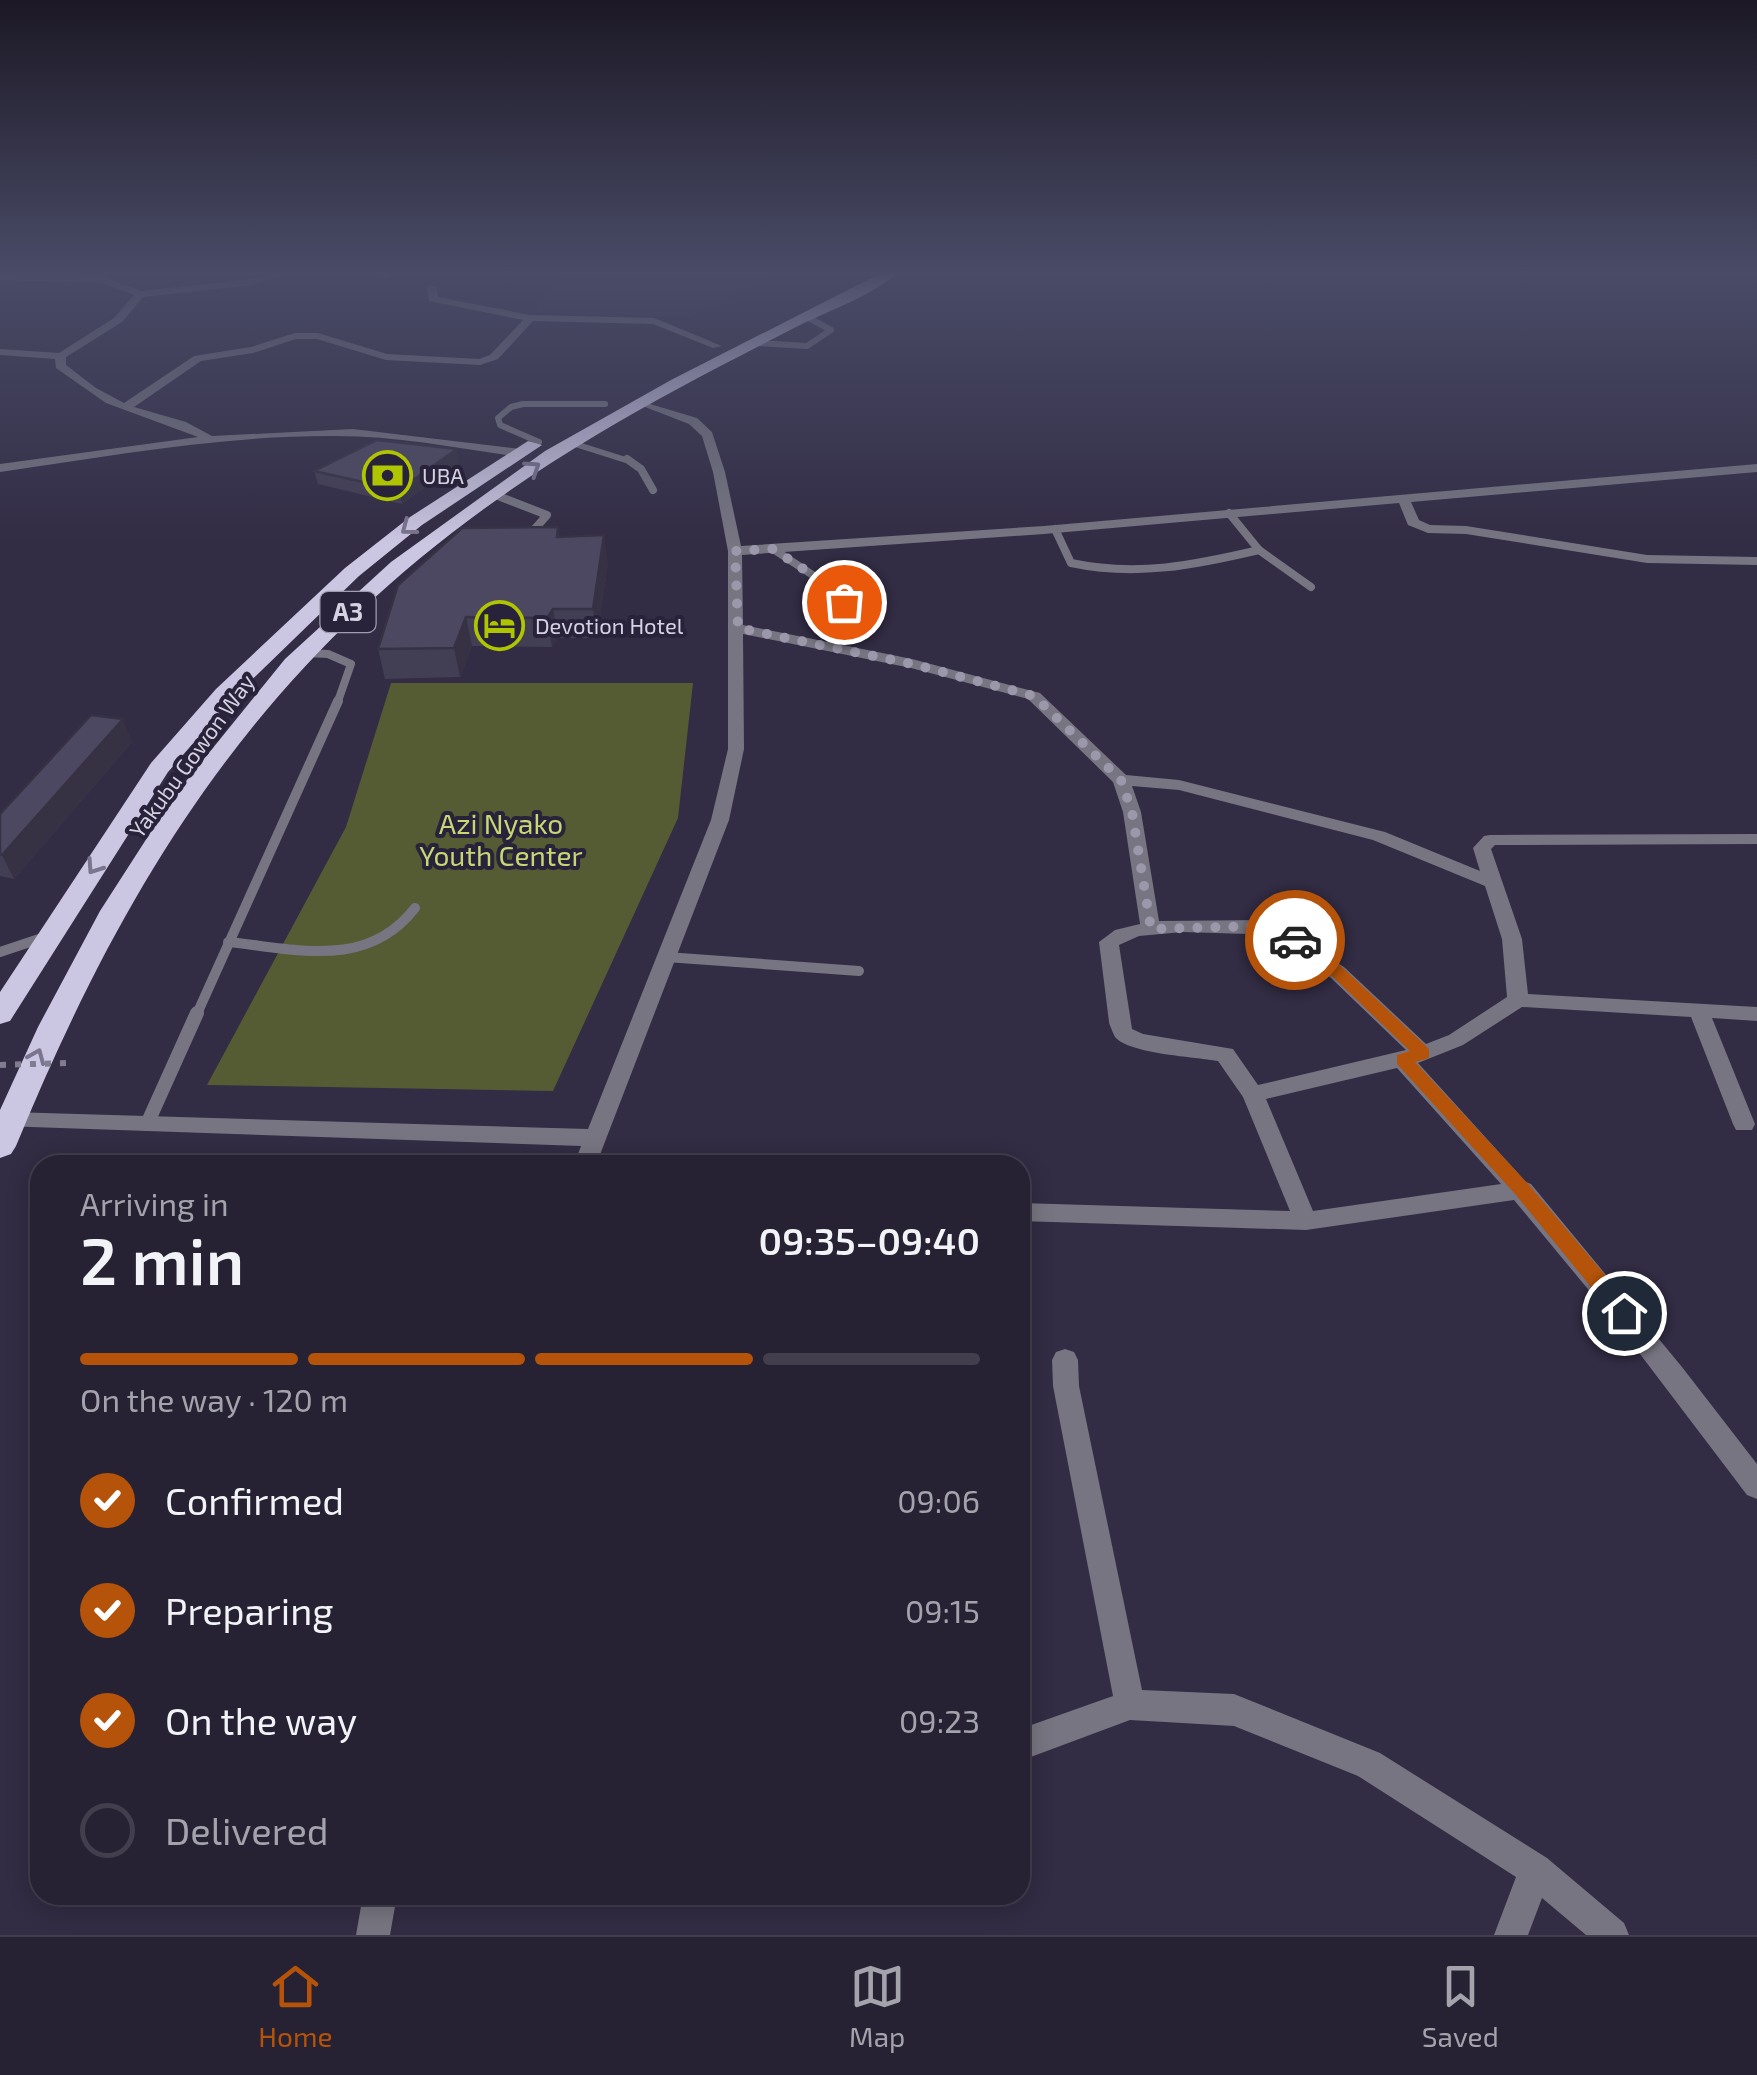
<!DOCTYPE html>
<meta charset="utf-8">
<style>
body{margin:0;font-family:"Exo 2",sans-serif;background:#2e293b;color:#f1f3f6;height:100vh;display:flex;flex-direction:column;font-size:38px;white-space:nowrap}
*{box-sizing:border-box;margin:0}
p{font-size:32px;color:#a4a3ac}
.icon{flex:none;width:55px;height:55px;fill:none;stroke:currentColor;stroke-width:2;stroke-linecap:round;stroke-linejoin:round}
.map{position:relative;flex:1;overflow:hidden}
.drawer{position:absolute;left:30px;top:1155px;width:1000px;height:750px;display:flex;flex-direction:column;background:#262133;border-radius:30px;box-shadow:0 5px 25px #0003,0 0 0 2px #423e4e}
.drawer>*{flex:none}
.pin{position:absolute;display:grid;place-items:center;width:85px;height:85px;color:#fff;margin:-42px;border:5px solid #fff;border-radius:50%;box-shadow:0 2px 10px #0007}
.courier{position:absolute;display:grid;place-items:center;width:100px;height:100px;margin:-50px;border:8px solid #b45309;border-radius:50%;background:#fff;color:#222;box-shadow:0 2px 12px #0007}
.summary em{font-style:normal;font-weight:600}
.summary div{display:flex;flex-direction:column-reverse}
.summary{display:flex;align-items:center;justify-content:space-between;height:170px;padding:0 50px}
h1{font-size:65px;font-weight:600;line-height:75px}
.bar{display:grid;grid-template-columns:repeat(4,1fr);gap:15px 10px;align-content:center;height:120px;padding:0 50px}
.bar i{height:12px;border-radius:8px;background:#423e4e}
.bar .current{background:#b45309}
.bar p{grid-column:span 4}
ol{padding:0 50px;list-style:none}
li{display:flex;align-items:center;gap:30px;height:110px}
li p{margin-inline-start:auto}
li .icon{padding:10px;border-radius:50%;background:#b45309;color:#fff;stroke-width:4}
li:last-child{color:#a4a3ac}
li i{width:55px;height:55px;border:5px solid #423e4e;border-radius:50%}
.dock{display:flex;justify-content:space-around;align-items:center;height:140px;border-top:2px solid #423e4e;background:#262133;font-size:28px;color:#a4a3ac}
.dock a{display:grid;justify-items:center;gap:5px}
.dock .current{color:#b45309}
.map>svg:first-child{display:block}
</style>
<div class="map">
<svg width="1757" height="1935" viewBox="0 0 1757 1935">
<rect width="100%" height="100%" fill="#322c44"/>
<polygon fill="#3a3351" points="559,273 782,273 690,317 535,312"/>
<polygon fill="#555c33" points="391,683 693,683 678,818 553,1091 207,1085 346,827"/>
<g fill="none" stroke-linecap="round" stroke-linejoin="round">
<g stroke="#777581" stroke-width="6">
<polyline points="758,343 807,346 831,330 807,317"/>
<polyline points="539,442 500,425 498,418 511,407 523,404 605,404"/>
<polyline points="572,443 632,462"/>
</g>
<g stroke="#777581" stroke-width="8">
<polyline points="627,459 641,469 653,490"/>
<polyline points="493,494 547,515 533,531 525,532"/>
<polyline points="1229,513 1259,550 1311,587"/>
<path d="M 1055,529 L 1071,563 C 1137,577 1195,565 1259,550"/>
<polyline points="773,549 834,589 844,602"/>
<polyline points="306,653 328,654 351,664 337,704"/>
</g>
<g stroke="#777581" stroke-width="10">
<path d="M 228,942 C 297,949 367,970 415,908"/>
<polyline points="0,952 45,937"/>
<polyline points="666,957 859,971"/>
<polyline points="196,1016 338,701"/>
</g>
<polyline stroke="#777581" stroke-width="14" points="147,1124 197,1013"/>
<g fill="#777581" fill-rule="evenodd">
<path d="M 272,273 L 286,273 L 253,285 L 143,297 L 122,322 L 66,357 L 66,365 L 96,388 L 124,403 L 194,356 L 251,347 L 295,333 L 318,333 L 387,354 L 479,359 L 490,355 L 523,320 L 429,301 L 427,288 L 432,285 L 437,288 L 438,297 L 530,315 L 654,318 L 722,346 L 713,348 L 653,324 L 533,321 L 498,359 L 480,365 L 386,360 L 317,339 L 296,339 L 253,353 L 201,361 L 134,407 L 186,422 L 212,436 L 353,429 L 520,449 L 526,453 L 520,457 C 457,448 393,435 329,436 C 218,436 109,456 0,472 L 0,464 L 198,437 L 106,403 L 56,368 L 55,359 L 0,355 L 0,349 L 59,353 L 114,318 L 134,295 L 103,283 L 0,280 L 0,274 L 104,277 L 141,291 L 252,279 Z"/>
<polygon points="386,273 397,273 387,280 382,277"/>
<path d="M 640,401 L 697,418 L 712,432 L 725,472 L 741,546 L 1044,526 L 1757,464 L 1757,472 L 1411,502 L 1419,520 L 1430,525 L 1466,526 L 1647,555 L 1757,557 L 1757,565 L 1647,563 L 1466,534 L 1428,533 L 1408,525 L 1399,503 L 1044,534 L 742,555 L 743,625 L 912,659 L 1040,693 L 1126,775 L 1179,780 L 1385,832 L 1480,871 L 1473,848 L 1484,836 L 1490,835 L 1757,834 L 1757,844 L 1495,845 L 1491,849 L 1522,939 L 1528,994 L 1757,1007 L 1757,1021 L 1712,1018 L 1755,1124 L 1752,1130 L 1736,1130 L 1733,1124 L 1691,1017 L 1522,1007 L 1463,1045 L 1418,1063 L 1526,1182 L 1531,1184 L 1682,1367 L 1757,1464 L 1757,1499 L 1747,1495 L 1621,1329 L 1514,1200 L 1306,1230 L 1020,1221 L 1020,1203 L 1290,1211 L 1243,1097 L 1218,1061 C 1196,1057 1129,1054 1115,1037 C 1114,1035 1109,1024 1109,1022 L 1099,942 L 1115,930 L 1140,924 L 1123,812 L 1113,782 L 1028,699 L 911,668 L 743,634 L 744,749 L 729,820 L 596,1165 L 574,1165 L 581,1146 L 2,1126 L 0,1118 L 10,1112 L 588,1129 L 711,820 L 728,749 L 728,551 L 713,472 L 702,436 L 689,424 L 640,405 ZM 1132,786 L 1179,790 L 1373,840 L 1485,886 L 1502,939 L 1507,997 L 1449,1035 L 1426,1044 L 1344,967 L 1317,950 L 1290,926 L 1265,920 L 1159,921 L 1141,812 ZM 1183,932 L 1277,935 L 1303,960 L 1330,977 L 1406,1050 L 1258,1085 L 1233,1049 L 1143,1034 L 1132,1029 L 1119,945 L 1139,936 ZM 1397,1068 L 1501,1184 L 1313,1211 L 1266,1099 Z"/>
<polygon points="1065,1349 1074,1352 1078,1360 1079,1386 1142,1690 1234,1694 1380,1753 1547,1858 1624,1923 1629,1935 1586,1935 1542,1898 1528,1935 1494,1935 1516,1877 1358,1776 1234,1726 1130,1720 1020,1761 1020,1729 1113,1696 1053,1386 1052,1360 1056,1352"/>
<polygon points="363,1895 397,1895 390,1935 356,1935"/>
</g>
<g fill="#cbc6e2" fill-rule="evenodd">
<path d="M 881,273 L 898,273 C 871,296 830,310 798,326 C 730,361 663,395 598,434 C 299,612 146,830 16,1146 L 11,1154 L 0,1158 L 0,1110 L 38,1027 L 100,911 L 174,796 L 285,659 L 391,562 L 545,451 L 671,380 Z"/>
<polygon points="528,441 542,445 422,525 359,576 232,699 168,772 10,1021 0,1024 0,992 151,763 216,689 345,568 410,517"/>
</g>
<polyline stroke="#817c90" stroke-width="6" stroke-dasharray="6 9" stroke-linecap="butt" points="0,1065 67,1063"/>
</g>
<g fill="#423e53">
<polygon points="459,462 402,504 318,484 314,471"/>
<polygon points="558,527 559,537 608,563 597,638 558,638 552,647 472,646 460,677 385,679 378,649"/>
<polygon points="132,742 14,879 0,876 0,814"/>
</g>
<g fill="#363244">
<polygon points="457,449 459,462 402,504 399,490"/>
<polygon points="604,535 608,563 597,638 593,609"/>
<polygon points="553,609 558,638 552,647 547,618"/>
<polygon points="466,617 472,646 460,677 454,648"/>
<polygon points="123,719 132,742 14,879 2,855"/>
</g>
<g fill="#4d4861" stroke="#363244" stroke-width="2.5">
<polygon points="377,440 457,449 399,490 314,471"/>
<polygon points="558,527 557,537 604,535 593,609 553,609 547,618 466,617 454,648 378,649 398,585 462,528"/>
<polygon points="91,715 123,719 2,855 0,854 0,814"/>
</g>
<defs><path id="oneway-chevron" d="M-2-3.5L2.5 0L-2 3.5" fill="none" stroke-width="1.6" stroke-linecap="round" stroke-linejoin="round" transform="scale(2.5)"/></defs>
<g stroke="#7a748e">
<use href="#oneway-chevron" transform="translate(533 468) rotate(-33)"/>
<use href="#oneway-chevron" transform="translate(408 528) rotate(143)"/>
<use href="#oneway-chevron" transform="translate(94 867) rotate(124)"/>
<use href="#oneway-chevron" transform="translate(37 1056) rotate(-67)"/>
</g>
<linearGradient id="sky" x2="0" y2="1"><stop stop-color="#1c1825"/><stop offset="0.5" stop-color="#494b67"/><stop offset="1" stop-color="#494b67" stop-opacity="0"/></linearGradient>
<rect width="1757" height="544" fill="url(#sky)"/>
<polygon fill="#b45309" points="1295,935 1343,968 1429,1049 1429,1058 1415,1062 1529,1185 1632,1307 1632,1319 1617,1319 1516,1195 1397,1064 1397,1055 1410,1051 1332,976 1304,959 1287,940"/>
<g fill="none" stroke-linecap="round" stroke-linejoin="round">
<polyline stroke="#9c98ab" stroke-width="10" stroke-dasharray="0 18" points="844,602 834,589 773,549 735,551 738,628 912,664 1034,696 1121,780 1132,812 1151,929 1265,926 1283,930 1295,940"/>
</g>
<defs>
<symbol id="bank-ring" viewBox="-11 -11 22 22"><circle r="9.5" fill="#28223a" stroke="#b0c501" stroke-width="1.5"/><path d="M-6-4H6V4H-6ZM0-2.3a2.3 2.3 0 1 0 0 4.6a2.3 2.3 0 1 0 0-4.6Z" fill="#b0c501"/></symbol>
<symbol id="hotel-ring" viewBox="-11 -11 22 22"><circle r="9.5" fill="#28223a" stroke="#b0c501" stroke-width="1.5"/><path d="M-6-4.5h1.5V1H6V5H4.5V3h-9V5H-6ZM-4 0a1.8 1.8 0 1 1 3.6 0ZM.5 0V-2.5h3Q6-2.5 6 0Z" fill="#b0c501"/></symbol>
</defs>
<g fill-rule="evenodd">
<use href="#bank-ring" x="360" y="448" width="55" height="55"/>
<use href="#hotel-ring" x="472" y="598" width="55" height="55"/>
</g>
<g text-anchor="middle" stroke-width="8" stroke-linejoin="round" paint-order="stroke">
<g font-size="22" fill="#d5d2e2" stroke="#28223a" text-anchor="start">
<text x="422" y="484">UBA</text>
<text x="535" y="634">Devotion Hotel</text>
</g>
<g font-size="22" fill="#d5d2e2" stroke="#28223a">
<text transform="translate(192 756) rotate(-54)" y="8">Yakubu Gowon Way</text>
</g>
<rect fill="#28223a" stroke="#a19db0" stroke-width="2.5" x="320.5" y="592" width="55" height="40" rx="8"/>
<g font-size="25" font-weight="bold" fill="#d5d2e2">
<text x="348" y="621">A3</text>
</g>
<g font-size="28" fill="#c6d774" stroke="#28223a">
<text x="501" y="834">Azi Nyako<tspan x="501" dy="32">Youth Center</tspan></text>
</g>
</g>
</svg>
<div class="pin" style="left:844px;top:602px;background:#ea580c"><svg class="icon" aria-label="bag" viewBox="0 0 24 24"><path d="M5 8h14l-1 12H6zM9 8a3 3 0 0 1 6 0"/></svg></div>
<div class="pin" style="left:1624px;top:1313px;background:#1f2937"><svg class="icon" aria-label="home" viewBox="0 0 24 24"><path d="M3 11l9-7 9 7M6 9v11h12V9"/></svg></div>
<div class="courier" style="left:1295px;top:940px"><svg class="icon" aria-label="car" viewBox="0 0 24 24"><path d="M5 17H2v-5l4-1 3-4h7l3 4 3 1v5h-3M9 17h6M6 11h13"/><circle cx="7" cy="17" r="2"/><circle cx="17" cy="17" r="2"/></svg></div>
<section class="drawer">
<div class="summary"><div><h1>2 min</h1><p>Arriving in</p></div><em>09:35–09:40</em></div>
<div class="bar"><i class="current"></i><i class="current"></i><i class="current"></i><i></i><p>On the way · 120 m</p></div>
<ol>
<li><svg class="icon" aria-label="check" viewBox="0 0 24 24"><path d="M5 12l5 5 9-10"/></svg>Confirmed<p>09:06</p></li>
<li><svg class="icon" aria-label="check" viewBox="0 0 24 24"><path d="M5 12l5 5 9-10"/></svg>Preparing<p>09:15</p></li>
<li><svg class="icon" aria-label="check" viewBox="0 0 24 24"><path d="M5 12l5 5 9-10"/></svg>On the way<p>09:23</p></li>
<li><i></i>Delivered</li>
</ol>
</section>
</div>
<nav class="dock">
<a class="current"><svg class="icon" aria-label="home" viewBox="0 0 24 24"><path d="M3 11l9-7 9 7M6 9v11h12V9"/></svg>Home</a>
<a><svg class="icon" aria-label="map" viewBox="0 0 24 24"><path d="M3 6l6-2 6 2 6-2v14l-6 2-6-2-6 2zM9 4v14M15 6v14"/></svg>Map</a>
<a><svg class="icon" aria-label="saved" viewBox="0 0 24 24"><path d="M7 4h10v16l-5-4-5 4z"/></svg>Saved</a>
</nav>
